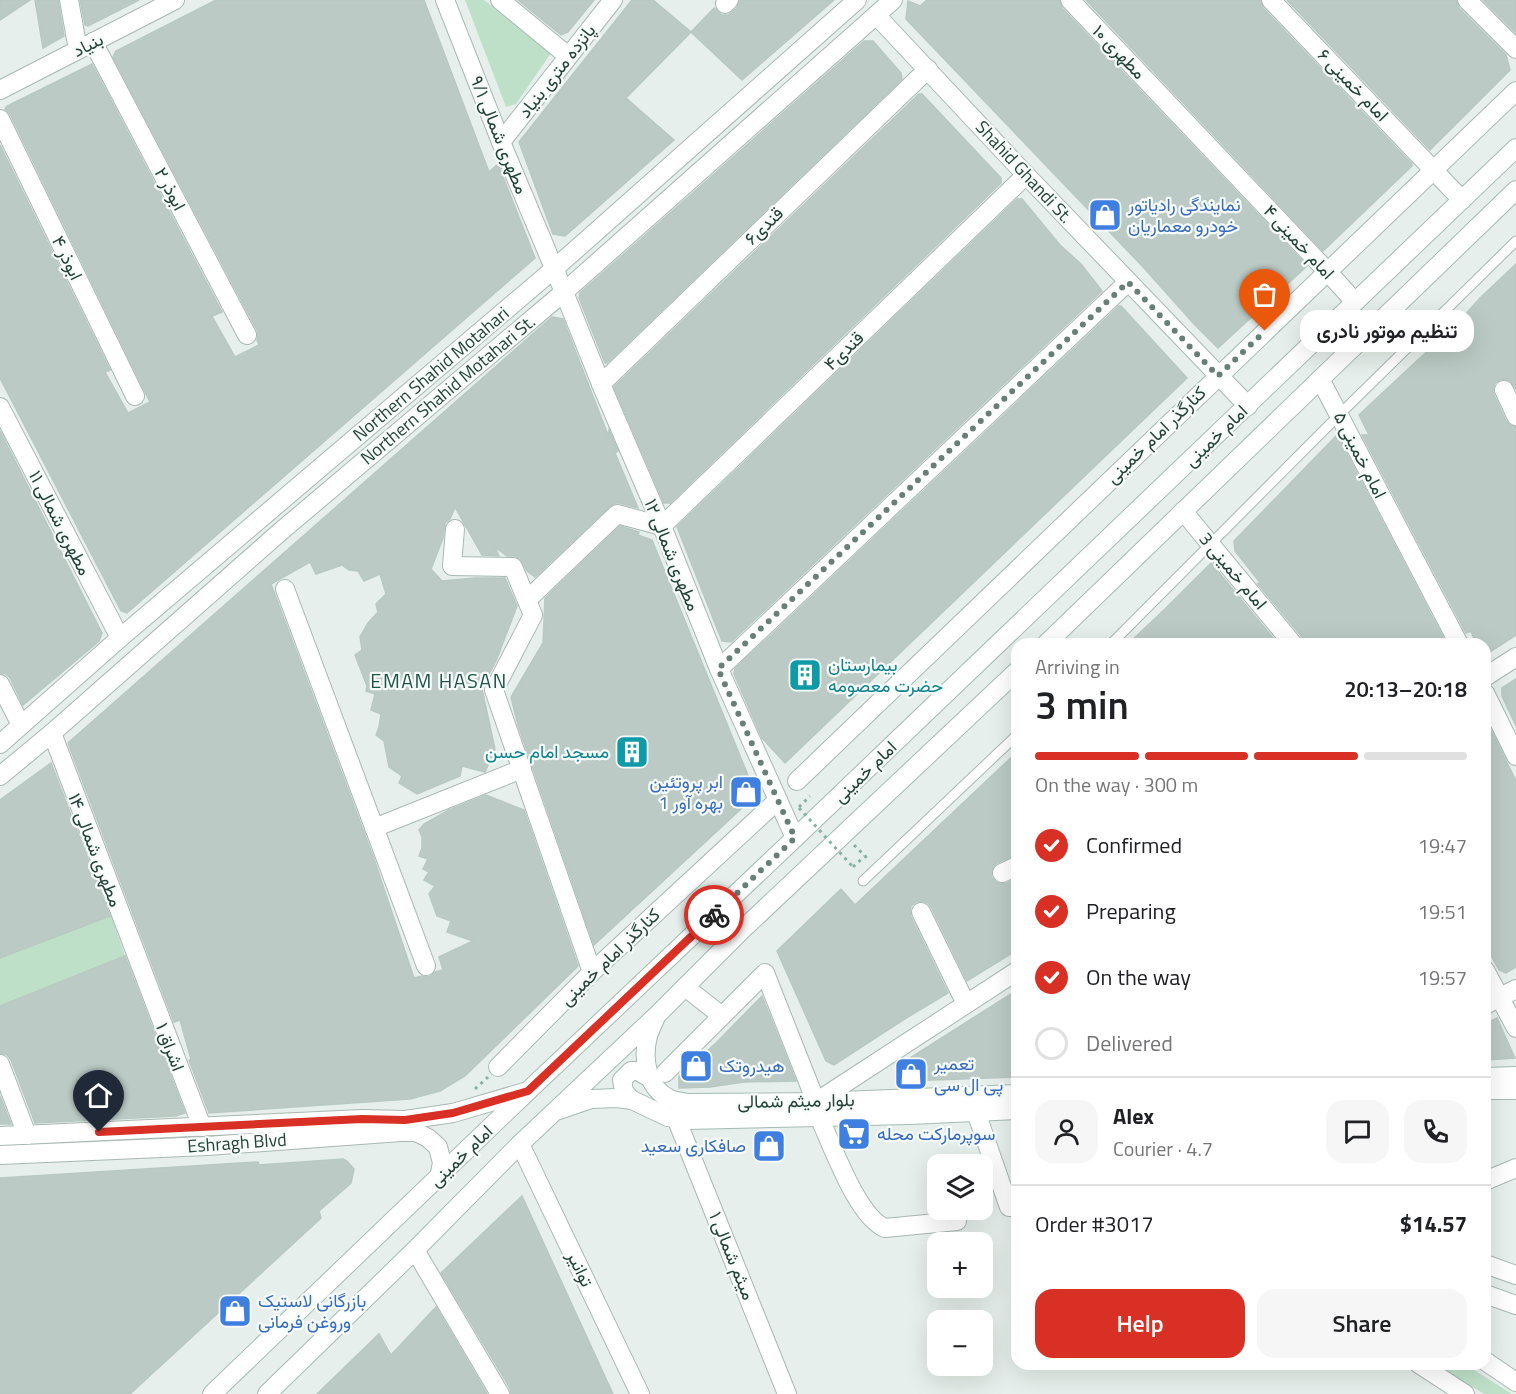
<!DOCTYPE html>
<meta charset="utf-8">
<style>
body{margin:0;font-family:"Titillium Web",Vazirmatn,sans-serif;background:#f6f6f6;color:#202124;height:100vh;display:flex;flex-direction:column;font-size:22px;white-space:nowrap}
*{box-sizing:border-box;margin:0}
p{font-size:20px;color:#757577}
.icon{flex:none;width:33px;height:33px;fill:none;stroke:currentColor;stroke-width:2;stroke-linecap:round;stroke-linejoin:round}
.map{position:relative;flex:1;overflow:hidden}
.sheet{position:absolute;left:1011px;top:638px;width:480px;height:732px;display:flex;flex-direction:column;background:#fff;border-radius:18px;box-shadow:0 6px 24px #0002}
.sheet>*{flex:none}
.buttons{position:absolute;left:927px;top:1154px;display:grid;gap:12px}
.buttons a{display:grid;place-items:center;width:66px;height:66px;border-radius:12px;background:#fff;box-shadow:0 6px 24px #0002;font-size:30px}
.pin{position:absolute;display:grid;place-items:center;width:51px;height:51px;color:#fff;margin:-62px -26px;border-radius:50% 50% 50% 0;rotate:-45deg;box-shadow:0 0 6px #0007}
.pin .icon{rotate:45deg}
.courier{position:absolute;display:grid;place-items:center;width:60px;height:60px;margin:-30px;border:4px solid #d93025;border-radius:50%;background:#fff;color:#222;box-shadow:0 2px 8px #0007}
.bubble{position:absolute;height:42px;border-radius:18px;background:#fff;box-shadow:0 6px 24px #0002;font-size:20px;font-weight:600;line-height:42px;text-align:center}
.summary em{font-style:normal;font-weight:600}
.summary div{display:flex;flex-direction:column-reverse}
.summary{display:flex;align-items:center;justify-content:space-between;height:102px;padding:0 24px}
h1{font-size:39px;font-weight:600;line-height:45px}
.bar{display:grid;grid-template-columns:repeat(4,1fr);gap:9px 6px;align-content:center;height:72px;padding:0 24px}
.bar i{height:8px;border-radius:4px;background:#e0e0e0}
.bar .current{background:#d93025}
.bar p{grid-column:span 4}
.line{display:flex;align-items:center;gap:15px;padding:0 24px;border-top:2px solid #e0e0e0}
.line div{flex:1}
.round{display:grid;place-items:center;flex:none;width:63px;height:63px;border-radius:18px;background:#f6f6f6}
ol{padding:0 24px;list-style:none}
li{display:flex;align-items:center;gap:18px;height:66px}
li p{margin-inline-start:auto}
li .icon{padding:6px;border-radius:50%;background:#d93025;color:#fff;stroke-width:4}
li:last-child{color:#757577}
li i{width:33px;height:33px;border:3px solid #e0e0e0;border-radius:50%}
.cta{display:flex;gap:12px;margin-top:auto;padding:12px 24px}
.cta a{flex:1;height:69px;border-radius:18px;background:#d93025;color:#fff;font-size:24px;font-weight:600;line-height:69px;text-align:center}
.cta a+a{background:#f6f6f6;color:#202124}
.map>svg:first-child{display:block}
</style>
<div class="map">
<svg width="1516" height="1394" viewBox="0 0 1516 1394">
<rect width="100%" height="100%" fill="#e6efeb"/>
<g fill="#bfe0c8">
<polygon points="465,0 484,0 551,53 516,104 506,107"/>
<polygon points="111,915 125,956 0,1006 0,958"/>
<polygon points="1435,1364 1465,1364 1512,1394 1484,1394"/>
</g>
<g fill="#bbcac4" stroke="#b8c9c2" stroke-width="1.5">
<polygon points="0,0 30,0 0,20"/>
<polygon points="35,0 58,0 64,36 43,48"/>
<polygon points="80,0 139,0 88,26 85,25"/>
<polygon points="216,0 424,0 489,172 498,164 535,258 127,613 121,611 0,378 0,145 110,370 105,372 128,413 150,402 10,114 5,109 7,106 92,64 222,312 212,316 235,357 259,345 257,340 258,335 257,330 113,57 116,51"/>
<polygon points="518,0 594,0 568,32 561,35"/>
<polygon points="632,0 653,0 691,32 626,98 674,140 565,236 553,234 519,142"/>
<polygon points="740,0 834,0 742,80 691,32 714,8 718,12 722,15 728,15 737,8"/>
<polygon points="927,0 1059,0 1062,8 1307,266 1218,348 1193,323 1145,269 906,19 908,1 920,6"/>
<polygon points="1086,0 1260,0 1263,8 1412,164 1412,166 1323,251"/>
<polygon points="1287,0 1456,0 1459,8 1506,55 1510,70 1430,150"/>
<polygon points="1483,0 1516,0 1516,33"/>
<polygon points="864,41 873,41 901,73 902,79 607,363 605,363 579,298 580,293"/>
<polygon points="919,94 922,94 1001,178 1001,183 670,503 664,503 614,387"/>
<polygon points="1017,199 1022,199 1060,245 1081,264 1102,291 731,642 722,641 677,527"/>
<polygon points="1516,264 1516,389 1511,381 1504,379 1500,380 1495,383 1493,390 1494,395 1506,421 1510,425 1516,427 1516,635 1485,655 1485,644 1476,644 1471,631 1466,633 1362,435 1369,435 1359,415 1439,340 1440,343 1480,298"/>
<polygon points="1119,306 1121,306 1187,378 785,763 762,738 734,674 735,669"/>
<polygon points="552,317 563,319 608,435 609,430 618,451 615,453 638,508 619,503 615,503 610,506 535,577 527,571 520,558 514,556 507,556 495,547 499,556 482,555 455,507 450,519 445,523 443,538 431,569 442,581 475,578 505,578 517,606 496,661 488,676 478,671 495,749 485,772 462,766 460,776 417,794 399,783 402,776 389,767 384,741 376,735 379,727 381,714 371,710 375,694 366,691 367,686 355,655 362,650 360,637 368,623 378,612 376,604 386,594 380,574 364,581 358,571 349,570 342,565 316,574 310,562 271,584 374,859 414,978 422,976 429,977 435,972 443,970 439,957 473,941 447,932 451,921 437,916 429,894 435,886 424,880 429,872 423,869 428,859 419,856 422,848 422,837 419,830 424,824 449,810 486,795 524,810 578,966 465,1076 440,1091 410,1099 209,1113 189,1060 191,1059 180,1020 174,1022 68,743"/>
<polygon points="0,431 102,633 99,641 23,705 10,678 6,674 0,673"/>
<polygon points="1337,435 1446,643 1304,644 1302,637 1257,583 1262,585 1235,551 1234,541"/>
<polygon points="620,526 639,532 638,535 652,540 756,795 594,945 518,725 511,697 543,643 545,598"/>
<polygon points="1211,563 1278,644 1128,644 1165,609"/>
<polygon points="1516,679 1516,726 1502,696 1502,688"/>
<polygon points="1485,718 1516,781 1516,967 1506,973 1499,970 1485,944"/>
<polygon points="1017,752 1017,855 997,863 993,867 991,873 992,878 996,882 1000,884 1007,883 1017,878 1017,950 967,981 931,907 928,903 922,901 916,902 911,906 910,911 911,917 948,993 903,1020 834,1065 826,1061 777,951 841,889 855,905"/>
<polygon points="51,763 110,916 0,958 0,800"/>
<polygon points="125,956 185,1113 176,1116 35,1123 11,1060 7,1055 0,1053 0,1006"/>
<polygon points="1017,990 1017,1077 905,1081 901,1079 898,1069 899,1065"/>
<polygon points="762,996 796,1081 744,1082 710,1087 679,1088 679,1076 716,1043"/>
<polygon points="1497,1018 1515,1058 1485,1060 1485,1024"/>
<polygon points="0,1096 11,1124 0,1124"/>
<polygon points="776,1136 780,1150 762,1155 758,1142"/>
<polygon points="343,1159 347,1161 354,1169 351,1183 319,1211 321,1218 130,1394 0,1394 0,1178 258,1162 259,1165"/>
<polygon points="522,1196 613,1394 511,1394 510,1388 441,1273"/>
<polygon points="436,1307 487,1394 317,1394 379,1334 391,1355"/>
</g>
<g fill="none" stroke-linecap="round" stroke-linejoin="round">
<defs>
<g id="service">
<polyline points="1111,644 1340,414 1516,241"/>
<polyline points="863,881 1017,735"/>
</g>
<g id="minor">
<polyline points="69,0 78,50"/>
<polyline points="445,0 501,142 564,292 601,384 662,526 719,669 795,838"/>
<polyline points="500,0 568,56"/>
<polyline points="1070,0 1327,271 1355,302"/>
<polyline points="1271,0 1462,200"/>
<polyline points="1467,0 1516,49"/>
<polyline points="725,4 729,0"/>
<polyline points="93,42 247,335"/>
<polyline points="0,119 135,396"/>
<polyline points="501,142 613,0"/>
<polyline points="1320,379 1459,644"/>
<polyline points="601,384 928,69"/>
<polyline points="1504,390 1516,416"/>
<polyline points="0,407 120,638"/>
<polyline points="1183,511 1293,644"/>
<polyline points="455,529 452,566 513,567 533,615 494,690 592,972"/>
<polyline points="285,589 426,966"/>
<polyline points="527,600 617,514 662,526 1026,175"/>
<polyline points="719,669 1128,282"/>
<polyline points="0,684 21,725"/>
<polyline points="1485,693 1516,756"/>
<polyline points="52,733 202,1127"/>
<polyline points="797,781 1516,91"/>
<polyline points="374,828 522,769"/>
<polyline points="1002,873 1017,866"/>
<polyline points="921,912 966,1004"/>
<polyline points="1485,970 1516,1028"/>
<polyline points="685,987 722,1016 765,973 816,1102"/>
<polyline points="0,1064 27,1135"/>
<polyline points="498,1067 592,972 778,800"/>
<polyline points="665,1073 722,1016"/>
<polyline points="976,1112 1009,1207 1017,1204"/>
<path d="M 819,1117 C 832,1144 857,1217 885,1228 L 957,1221"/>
<polyline points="676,1118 787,1394"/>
<polyline points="1485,1181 1516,1168"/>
<polyline points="415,1250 500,1394"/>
<polyline points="1485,1264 1516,1275"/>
<polyline points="1485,1294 1516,1305"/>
<polyline points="1485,1361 1516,1382"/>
<polyline points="1419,1364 1465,1394"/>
</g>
<g id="tertiary">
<polyline points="876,15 1026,175 1248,406"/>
<polyline points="0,90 175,0"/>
<polyline points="1485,677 1516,657"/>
<polyline points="0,744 120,638 554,269 857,0"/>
<polyline points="0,776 52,733 280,532 564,292 893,0"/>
<polyline points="1485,1005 1516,989"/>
<polyline points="816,1102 1017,971"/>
<polyline points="0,1136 362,1119 405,1120 453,1113 528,1091"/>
<polyline points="520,1144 640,1394"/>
<polyline points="0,1155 207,1146 401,1132 416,1132 428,1138 438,1147 442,1163 439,1178"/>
</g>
<g id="secondary">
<polyline points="1046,644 1516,190"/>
<path d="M 655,1019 C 653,1024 650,1030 648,1036 C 642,1059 647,1088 670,1099 C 675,1101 682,1102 688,1103 L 816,1102 L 1017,1094"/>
<polyline points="1485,1077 1516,1076"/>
<polyline points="1485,1090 1516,1090"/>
<polyline points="631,1100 624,1091 622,1080 631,1071 638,1071 650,1078"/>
<polyline points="559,1110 591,1099 617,1098 632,1100 668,1117 686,1120 910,1115 1017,1110"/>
<polyline points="212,1394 528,1091 795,838 1516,148"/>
<polyline points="267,1394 415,1250 520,1144 656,1016 742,930 1017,671"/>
</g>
</defs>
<use href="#service" stroke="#a8b8b2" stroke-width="11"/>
<use href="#minor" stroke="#a8b8b2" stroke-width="20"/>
<use href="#tertiary" stroke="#a8b8b2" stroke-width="20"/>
<use href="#secondary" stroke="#a4bbb3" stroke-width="20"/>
<g stroke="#86b3a5" stroke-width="3" stroke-dasharray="3 4.5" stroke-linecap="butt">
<polyline points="799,807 810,796"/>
<polyline points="854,845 868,859"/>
<polyline points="853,867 865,856"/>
<polyline points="475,1089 488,1077"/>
</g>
<use href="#service" stroke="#fff" stroke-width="9"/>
<use href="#minor" stroke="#fff" stroke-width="18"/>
<use href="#tertiary" stroke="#fff" stroke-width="18"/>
<use href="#secondary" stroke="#fff" stroke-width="18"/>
<polyline stroke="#86b3a5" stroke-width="3" stroke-dasharray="3 4.5" stroke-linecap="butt" points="799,808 853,867"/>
</g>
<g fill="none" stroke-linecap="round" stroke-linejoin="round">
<polyline stroke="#687f78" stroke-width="6" stroke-dasharray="0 10.8" points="714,915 795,838 718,669 1128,282 1218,376 1265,331"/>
<polyline stroke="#d93025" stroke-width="8" points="99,1132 362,1119 405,1120 453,1113 528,1091 714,915"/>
</g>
<defs>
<symbol id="shop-square" viewBox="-11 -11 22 22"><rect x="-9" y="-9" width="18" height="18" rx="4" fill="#3f7fe0" stroke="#f7fbf9"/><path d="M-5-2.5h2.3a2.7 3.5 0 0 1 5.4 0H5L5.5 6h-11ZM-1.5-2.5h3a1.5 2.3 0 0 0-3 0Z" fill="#fff"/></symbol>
<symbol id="building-square" viewBox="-11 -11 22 22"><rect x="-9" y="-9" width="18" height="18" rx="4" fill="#0f9aa8" stroke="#f7fbf9"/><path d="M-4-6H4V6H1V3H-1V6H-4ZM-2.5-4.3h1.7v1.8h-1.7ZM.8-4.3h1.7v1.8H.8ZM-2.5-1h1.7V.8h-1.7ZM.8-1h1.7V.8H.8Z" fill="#fff"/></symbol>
<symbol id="supermarket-square" viewBox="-11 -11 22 22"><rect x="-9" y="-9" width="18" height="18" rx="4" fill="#3f7fe0" stroke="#f7fbf9"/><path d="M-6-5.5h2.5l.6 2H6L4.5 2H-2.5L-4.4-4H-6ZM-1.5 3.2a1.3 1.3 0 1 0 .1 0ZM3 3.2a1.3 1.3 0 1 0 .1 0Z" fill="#fff"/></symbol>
</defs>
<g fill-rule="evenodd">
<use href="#shop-square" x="1086" y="196" width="38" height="38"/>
<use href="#building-square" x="786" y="656" width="38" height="38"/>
<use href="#building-square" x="613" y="733" width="38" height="38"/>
<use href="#shop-square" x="727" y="773" width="38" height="38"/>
<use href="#shop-square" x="677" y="1047" width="38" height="38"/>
<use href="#shop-square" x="892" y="1055" width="38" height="38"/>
<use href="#supermarket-square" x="835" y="1115" width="38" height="38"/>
<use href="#shop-square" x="750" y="1127" width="38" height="38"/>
<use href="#shop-square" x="216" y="1292" width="38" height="38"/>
</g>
<g text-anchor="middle" stroke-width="4.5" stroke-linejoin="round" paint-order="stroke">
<g font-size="18" fill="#24423a" stroke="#f7fbf9">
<text transform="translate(88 45) rotate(-27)" y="6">بنیاد</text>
<text transform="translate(1119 52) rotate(46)" y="6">مطهری ۱۰</text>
<text transform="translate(557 71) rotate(-52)" y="6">پانزده متری بنیاد</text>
<text transform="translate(1353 85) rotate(46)" y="6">امام خمینی ۶</text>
<text transform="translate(499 135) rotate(68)" y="6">مطهری شمالی ۹/۱</text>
<text transform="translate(1024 172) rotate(47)" y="6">Shahid Ghandi St.</text>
<text transform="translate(170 189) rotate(62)" y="6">ابوذر ۲</text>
<text transform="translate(764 226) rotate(-44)" y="6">قندی۶</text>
<text transform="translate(1299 242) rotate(47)" y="6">امام خمینی ۴</text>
<text transform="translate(67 258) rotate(64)" y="6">ابوذر ۴</text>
<text transform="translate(844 351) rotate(-44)" y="6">قندی۴</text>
<text transform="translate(431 374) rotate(-40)" y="6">Northern Shahid Motahari</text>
<text transform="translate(448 390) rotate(-40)" y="6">Northern Shahid Motahari St.</text>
<text transform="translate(1156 435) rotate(-44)" y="6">کنارگذر امام خمینی</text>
<text transform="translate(1216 436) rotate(-44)" y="6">امام خمینی</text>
<text transform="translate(1360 455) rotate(63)" y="6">امام خمینی ۵</text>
<text transform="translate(60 523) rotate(63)" y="6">مطهری شمالی ۱۱</text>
<text transform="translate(672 555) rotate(68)" y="6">مطهری شمالی ۱۲</text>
<text transform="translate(1233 571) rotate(50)" y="6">امام خمینی 3</text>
<text transform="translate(865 772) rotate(-44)" y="6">امام خمینی</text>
<text transform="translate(95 850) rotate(69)" y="6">مطهری شمالی ۱۴</text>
<text transform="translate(610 957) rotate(-44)" y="6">کنارگذر امام خمینی</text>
<text transform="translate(170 1047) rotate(69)" y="6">اشراق ۱</text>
<text transform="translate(796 1101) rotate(-1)" y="6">بلوار میثم شمالی</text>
<text transform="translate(237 1143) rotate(-4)" y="6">Eshragh Blvd</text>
<text transform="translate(461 1156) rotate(-44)" y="6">امام خمینی</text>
<text transform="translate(732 1256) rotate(68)" y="6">میثم شمالی ۱</text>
<text transform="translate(580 1269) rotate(64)" y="6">توانیر</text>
</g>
<g font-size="18" fill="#366cbe" stroke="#f7fbf9" text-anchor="start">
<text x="1128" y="211">نمایندگی رادیاتور<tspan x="1128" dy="21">خودرو معماریان</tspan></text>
<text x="723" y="788" text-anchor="end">ابر پروتئین<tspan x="723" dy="21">بهره آور 1</tspan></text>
<text x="934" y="1070">تعمیر<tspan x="934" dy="21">پی ال سی</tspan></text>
<text x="719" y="1072">هیدروتک</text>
<text x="877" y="1140">سوپرمارکت محله</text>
<text x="746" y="1152" text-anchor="end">صافکاری سعید</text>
<text x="258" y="1307">بازرگانی لاستیک<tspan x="258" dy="21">وروغن فرمانی</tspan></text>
</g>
<g font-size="18" fill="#0d838f" stroke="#f7fbf9" text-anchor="start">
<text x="828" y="671">بیمارستان<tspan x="828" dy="21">حضرت معصومه</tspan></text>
<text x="609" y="758" text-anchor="end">مسجد امام حسن</text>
</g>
<g font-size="20" letter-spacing="1.5" fill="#1f5548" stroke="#f7fbf9">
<text x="439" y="688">EMAM HASAN</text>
</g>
</g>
</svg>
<div class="buttons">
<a><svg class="icon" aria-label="layers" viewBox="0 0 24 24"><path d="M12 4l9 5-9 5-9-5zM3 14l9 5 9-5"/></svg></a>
<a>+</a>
<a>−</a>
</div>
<div class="pin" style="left:1265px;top:331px;background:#ea580c"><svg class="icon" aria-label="bag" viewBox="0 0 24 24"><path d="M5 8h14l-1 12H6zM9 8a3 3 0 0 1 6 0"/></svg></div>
<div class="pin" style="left:99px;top:1132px;background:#1f2937"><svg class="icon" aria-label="home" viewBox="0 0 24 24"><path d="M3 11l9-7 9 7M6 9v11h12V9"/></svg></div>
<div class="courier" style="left:714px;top:915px"><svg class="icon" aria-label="bike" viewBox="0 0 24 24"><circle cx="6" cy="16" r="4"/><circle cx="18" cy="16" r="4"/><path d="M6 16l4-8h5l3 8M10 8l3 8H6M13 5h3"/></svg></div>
<div class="bubble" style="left:1300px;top:310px;width:174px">تنظیم موتور نادری</div>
<section class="sheet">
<div class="summary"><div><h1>3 min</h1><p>Arriving in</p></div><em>20:13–20:18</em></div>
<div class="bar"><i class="current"></i><i class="current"></i><i class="current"></i><i></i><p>On the way · 300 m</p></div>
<ol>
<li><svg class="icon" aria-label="check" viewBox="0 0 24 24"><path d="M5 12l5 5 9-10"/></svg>Confirmed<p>19:47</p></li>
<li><svg class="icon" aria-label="check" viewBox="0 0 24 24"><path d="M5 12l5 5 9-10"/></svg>Preparing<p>19:51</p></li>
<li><svg class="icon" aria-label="check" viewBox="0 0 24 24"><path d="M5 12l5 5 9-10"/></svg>On the way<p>19:57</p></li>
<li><i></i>Delivered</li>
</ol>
<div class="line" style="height:108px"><a class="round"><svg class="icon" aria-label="person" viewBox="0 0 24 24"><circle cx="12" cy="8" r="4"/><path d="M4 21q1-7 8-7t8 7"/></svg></a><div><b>Alex</b><p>Courier · 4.7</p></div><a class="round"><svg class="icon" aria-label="chat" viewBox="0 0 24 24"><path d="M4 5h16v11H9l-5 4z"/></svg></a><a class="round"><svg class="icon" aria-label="phone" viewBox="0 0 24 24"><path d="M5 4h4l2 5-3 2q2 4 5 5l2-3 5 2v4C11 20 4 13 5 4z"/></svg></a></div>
<div class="line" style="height:78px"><div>Order #3017</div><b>$14.57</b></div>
<div class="cta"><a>Help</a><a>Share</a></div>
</section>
</div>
